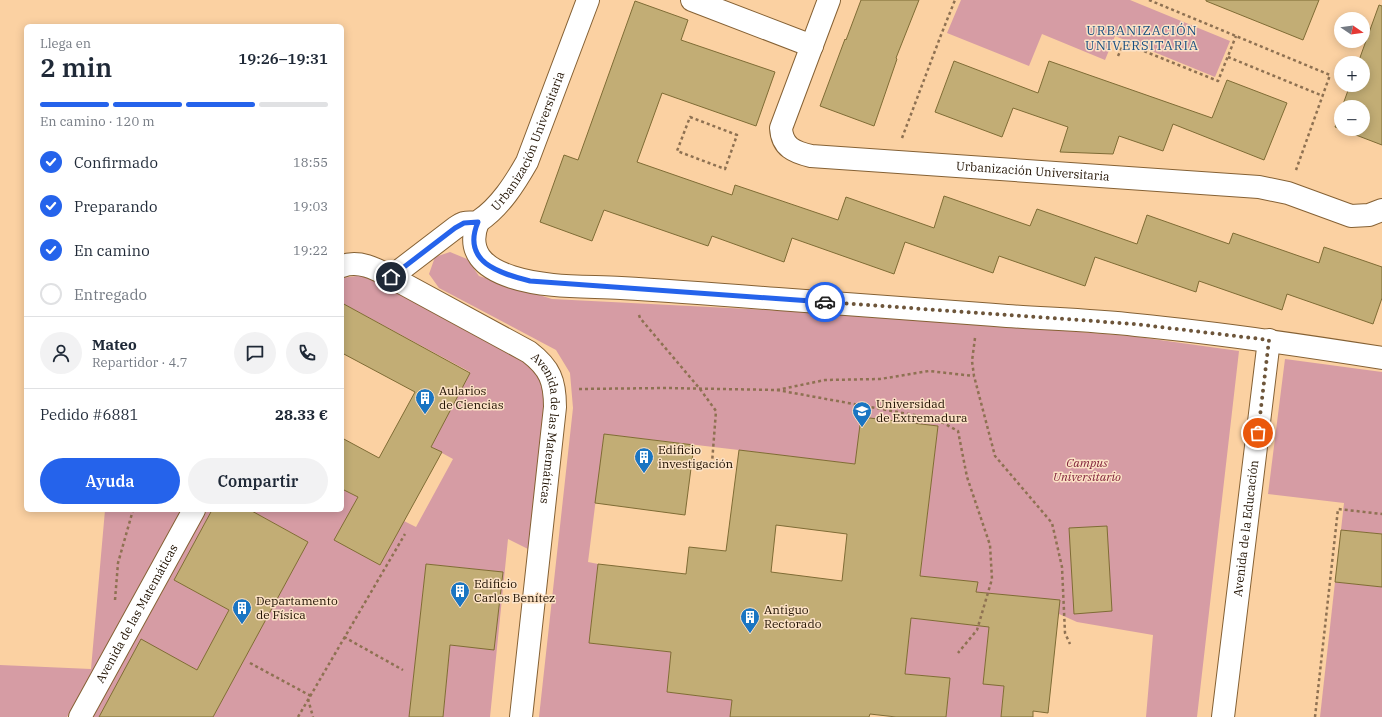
<!DOCTYPE html>
<html lang="es">
<meta charset="utf-8">
<style>
body{margin:0;font-family:"IBM Plex Serif",serif;background:#f2f2f3;color:#1f2937;height:100vh;display:flex;flex-direction:column;font-size:15px;white-space:nowrap}
*{box-sizing:border-box;margin:0}
p{font-size:13px;color:#747a83}
.icon{flex:none;width:22px;height:22px;fill:none;stroke:currentColor;stroke-width:2;stroke-linecap:round;stroke-linejoin:round}
.map{position:relative;flex:1;overflow:hidden}
.panel{position:absolute;left:24px;top:24px;width:320px;height:488px;display:flex;flex-direction:column;background:#fff;border-radius:6px;box-shadow:0 2px 10px #0003}
.panel>*{flex:none}
.needle{width:26px;rotate:103deg}
.fabs{position:absolute;left:1334px;top:12px;display:grid;gap:8px}
.fabs a{display:grid;place-items:center;width:36px;height:36px;border-radius:50%;background:#fff;box-shadow:0 2px 10px #0003;font-size:20px}
.pin{position:absolute;display:grid;place-items:center;width:34px;height:34px;color:#fff;margin:-17px;border:2px solid #fff;border-radius:50%;box-shadow:0 1px 4px #0007}
.courier{position:absolute;display:grid;place-items:center;width:40px;height:40px;margin:-20px;border:3px solid #2563eb;border-radius:50%;background:#fff;color:#222;box-shadow:0 1px 5px #0007}
.headline em{font-style:normal;font-weight:600}
.headline div{display:flex;flex-direction:column-reverse}
.headline{display:flex;align-items:center;justify-content:space-between;height:68px;padding:0 16px}
h1{font-size:26px;font-weight:600;line-height:30px}
.bar{display:grid;grid-template-columns:repeat(4,1fr);gap:6px 4px;align-content:center;height:48px;padding:0 16px}
.bar i{height:5px;border-radius:3px;background:#e0e1e3}
.bar .active{background:#2563eb}
.bar p{grid-column:span 4}
.line{display:flex;align-items:center;gap:10px;padding:0 16px;border-top:1px solid #e0e1e3}
.line div{flex:1}
.round{display:grid;place-items:center;flex:none;width:42px;height:42px;border-radius:21px;background:#f2f2f3}
ol{padding:0 16px;list-style:none}
li{display:flex;align-items:center;gap:12px;height:44px}
li p{margin-inline-start:auto}
li .icon{padding:4px;border-radius:50%;background:#2563eb;color:#fff;stroke-width:4}
li:last-child{color:#747a83}
li i{width:22px;height:22px;border:2px solid #e0e1e3;border-radius:50%}
.primary-button{display:flex;gap:8px;margin-top:auto;padding:8px 16px}
.primary-button a{flex:1;height:46px;border-radius:24px;background:#2563eb;color:#fff;font-size:16px;font-weight:600;line-height:46px;text-align:center}
.primary-button a+a{background:#f2f2f3;color:#1f2937}
.map>svg:first-child{display:block}
</style>
<div class="map">
<svg width="1382" height="717" viewBox="0 0 1382 717">
<rect width="100%" height="100%" fill="#fbd1a2"/>
<g fill="#d69ca4">
<polygon points="961,0 1130,0 1230,41 1215,77 1115,36 1105,60 1042,34 1029,66 947,33"/>
<polygon points="450,252 467,259 479,276 552,299 848,314 1131,336 1239,351 1197,717 1146,717 1153,635 1077,622 1059,614 1038,612 990,619 983,683 1004,686 1001,717 946,717 950,678 905,674 911,618 973,625 977,582 920,576 938,426 862,417 855,464 604,434 588,562 598,564 589,643 671,652 667,692 732,700 730,717 539,717 573,408 570,373 556,350 439,288 429,274 435,257"/>
<polygon points="364,275 390,287 531,362 545,392 530,550 508,539 490,717 443,717 450,645 494,649 503,572 426,564 409,717 213,717 308,542 250,510 342,510 342,489 358,497 335,540 380,565 404,521 416,527 453,459 431,447 470,372 342,303 342,278"/>
<polygon points="1285,359 1382,372 1382,534 1341,530 1344,503 1268,494"/>
<polygon points="105,510 185,510 95,670 67,717 0,717 0,665 91,669"/>
<polygon points="207,510 212,510 174,580 229,610 197,670 141,640 99,717 93,717"/>
<polygon points="1335,582 1382,587 1382,717 1320,717"/>
</g>
<g fill="#c2ad75" stroke="#7f6c35" fill-rule="evenodd">
<polygon points="861,0 919,0 896,58 897,59 874,126 820,106 845,39 846,40"/>
<polygon points="1206,0 1319,0 1303,40 1206,1"/>
<polygon points="635,1 688,20 681,40 775,72 756,126 662,93 637,162 732,195 735,185 838,220 846,197 934,228 944,196 1030,226 1037,209 1137,244 1147,215 1229,244 1233,233 1319,263 1324,247 1382,267 1382,298 1373,324 1287,294 1282,310 1199,281 1196,292 1095,257 1085,286 999,256 993,273 905,242 894,274 792,238 784,262 712,236 708,246 604,210 592,241 540,222 564,155 578,160"/>
<polygon points="1379,5 1382,6 1382,145 1335,127 1341,110 1341,129 1363,129 1363,107 1342,107 1350,85 1363,85 1363,63 1358,63"/>
<polygon points="954,61 1038,93 1049,61 1212,118 1227,80 1287,103 1264,160 1173,124 1163,151 1119,136 1113,154 1060,152 1068,127 1013,108 1002,137 935,112"/>
<polygon points="342,303 470,373 431,447 442,452 380,565 334,540 358,497 342,489 342,438 379,458 415,392 342,353"/>
<path d="M 861,417 L 938,426 L 920,576 L 978,582 L 976,592 L 1060,600 L 1048,713 L 1033,711 L 1033,717 L 1001,717 L 1004,686 L 983,684 L 989,627 L 911,618 L 905,674 L 950,678 L 946,717 L 896,717 L 870,714 L 869,717 L 730,717 L 732,700 L 667,692 L 671,652 L 589,643 L 598,564 L 686,574 L 689,547 L 726,551 L 739,450 L 855,464 ZM 776,525 L 847,534 L 842,581 L 771,572 Z"/>
<polygon points="604,434 694,445 685,515 595,503"/>
<polygon points="212,510 250,510 308,542 213,717 99,717 141,639 197,670 229,610 174,580"/>
<polygon points="1107,526 1112,611 1074,614 1069,528"/>
<polygon points="1341,530 1382,534 1382,587 1335,582"/>
<polygon points="426,564 503,572 494,650 450,645 443,717 409,717"/>
</g>
<g fill="none" stroke-linecap="round" stroke-linejoin="round">
<defs>
<g id="minor">
<polyline points="692,0 812,46"/>
<path id="s1" d="M 829,0 L 781,128 C 782,147 794,152 811,156 L 1259,187 L 1288,193 L 1351,216 L 1369,215 L 1382,210"/>
<path d="M 478,222 C 466,252 484,268 512,277 C 546,288 585,286 621,288 C 673,291 726,295 778,299 C 855,305 931,310 1007,316 C 1050,319 1093,320 1136,325 C 1218,333 1300,345 1382,358"/>
<path id="s2" d="M 342,266 C 360,260 376,269 391,277 L 529,352 C 550,368 555,381 555,407 L 521,717"/>
<path id="s3" d="M 391,277 L 455,228 C 458,226 461,224 464,223 C 469,222 475,223 479,221 C 500,207 515,183 527,162 L 588,0"/>
<path id="s4" d="M 80,717 L 194,510"/>
<path id="s5" d="M 1223,717 L 1269,340"/>
</g>
</defs>
<use href="#minor" stroke="#856134" stroke-width="24"/>
<g stroke="#8e7152" stroke-width="2.5" stroke-dasharray="3 3" stroke-linecap="butt">
<polyline points="1149,0 1330,75 1296,170"/>
<polyline points="1118,56 1124,43 1218,81 1236,36"/>
<polyline points="1228,57 1323,96"/>
<polygon points="690,117 737,135 725,169 677,151"/>
<polyline points="902,138 941,35 955,0"/>
<polyline points="639,315 640,318 700,389 716,411 712,463"/>
<polyline points="975,338 972,361 974,376 995,456 1052,523 1062,567 1065,633 1070,644"/>
<polyline points="579,389 666,388 777,390 825,380 880,379 929,371 974,376"/>
<polyline points="777,390 936,419 958,431 967,477 990,545 992,579 977,630 958,653"/>
<polyline points="115,600 118,563 133,510"/>
<polyline points="344,637 403,670"/>
<polyline points="250,663 311,696"/>
<polyline points="308,699 313,717"/>
<polyline points="298,717 405,534"/>
<polyline points="1315,717 1338,509 1382,514"/>
</g>
<use href="#minor" stroke="#fff" stroke-width="22"/>
</g>
<g fill="none" stroke-linecap="round" stroke-linejoin="round">
<polyline stroke="#6d553a" stroke-width="4" stroke-dasharray="0 7.2" points="825,302 1135,324 1269,340 1258,433"/>
<path stroke="#2563eb" stroke-width="5" d="M 391,277 L 455,228 L 464,223 L 478,222 C 461,262 499,273 530,281 L 825,302"/>
</g>
<defs>
<symbol id="building-pin" viewBox="-11 -11 22 30"><path d="M0 17L-7.5 6A9.5 9.5 0 1 1 7.5 6Z" fill="#1a75c2" stroke="#fce2c6"/><path d="M-4-6H4V6H1V3H-1V6H-4ZM-2.5-4.3h1.7v1.8h-1.7ZM.8-4.3h1.7v1.8H.8ZM-2.5-1h1.7V.8h-1.7ZM.8-1h1.7V.8H.8Z" fill="#fff"/></symbol>
<symbol id="university-pin" viewBox="-11 -11 22 30"><path d="M0 17L-7.5 6A9.5 9.5 0 1 1 7.5 6Z" fill="#1a75c2" stroke="#fce2c6"/><path d="M0-5L7-2L0 1L-7-2ZM-4 1L0 2.5L4 1V4Q0 6-4 4Z" fill="#fff"/></symbol>
</defs>
<g fill-rule="evenodd">
<use href="#building-pin" x="414" y="387" width="22" height="30"/>
<use href="#university-pin" x="851" y="400" width="22" height="30"/>
<use href="#building-pin" x="633" y="446" width="22" height="30"/>
<use href="#building-pin" x="449" y="580" width="22" height="30"/>
<use href="#building-pin" x="231" y="597" width="22" height="30"/>
<use href="#building-pin" x="739" y="606" width="22" height="30"/>
</g>
<g text-anchor="middle" stroke-width="3" stroke-linejoin="round" paint-order="stroke">
<g font-size="12" fill="#211202" stroke="#fce2c6">
<text dy="4" stroke="none"><textPath href="#s3" startOffset="202">Urbanización Universitaria</textPath></text>
<text dy="4" stroke="none"><textPath href="#s1" startOffset="404">Urbanización Universitaria</textPath></text>
<text dy="4" stroke="none"><textPath href="#s2" startOffset="292">Avenida de las Matemáticas</textPath></text>
<text dy="4" stroke="none"><textPath href="#s5" startOffset="190">Avenida de la Educación</textPath></text>
<text dy="4" stroke="none"><textPath href="#s4" startOffset="118">Avenida de las Matemáticas</textPath></text>
</g>
<g font-size="12" fill="#211202" stroke="#fce2c6" text-anchor="start">
<text x="439" y="395">Aularios<tspan x="439" dy="14">de Ciencias</tspan></text>
<text x="876" y="408">Universidad<tspan x="876" dy="14">de Extremadura</tspan></text>
<text x="658" y="454">Edificio<tspan x="658" dy="14">investigación</tspan></text>
<text x="474" y="588">Edificio<tspan x="474" dy="14">Carlos Benítez</tspan></text>
<text x="256" y="605">Departamento<tspan x="256" dy="14">de Física</tspan></text>
<text x="764" y="614">Antiguo<tspan x="764" dy="14">Rectorado</tspan></text>
</g>
<g font-size="12" font-style="italic" fill="#81233b" stroke="#fce2c6">
<text x="1087" y="467">Campus<tspan x="1087" dy="14">Universitario</tspan></text>
</g>
<g font-size="13" letter-spacing="1" fill="#174e80" stroke="#fce2c6">
<text x="1142" y="35">URBANIZACIÓN<tspan x="1142" dy="15">UNIVERSITARIA</tspan></text>
</g>
</g>
</svg>
<div class="fabs">
<a><svg class="needle" viewBox="-14 -14 28 28"><path d="M0-13l5 13h-10z" fill="#e53935"/><path d="M0 13l5-13h-10z" fill="#747a83"/></svg></a>
<a>+</a>
<a>−</a>
</div>
<div class="pin" style="left:1258px;top:433px;background:#ea580c"><svg class="icon" aria-label="bag" viewBox="0 0 24 24"><path d="M5 8h14l-1 12H6zM9 8a3 3 0 0 1 6 0"/></svg></div>
<div class="pin" style="left:391px;top:277px;background:#1f2937"><svg class="icon" aria-label="home" viewBox="0 0 24 24"><path d="M3 11l9-7 9 7M6 9v11h12V9"/></svg></div>
<div class="courier" style="left:825px;top:302px"><svg class="icon" aria-label="car" viewBox="0 0 24 24"><path d="M5 17H2v-5l4-1 3-4h7l3 4 3 1v5h-3M9 17h6M6 11h13"/><circle cx="7" cy="17" r="2"/><circle cx="17" cy="17" r="2"/></svg></div>
<section class="panel">
<div class="headline"><div><h1>2 min</h1><p>Llega en</p></div><em>19:26–19:31</em></div>
<div class="bar"><i class="active"></i><i class="active"></i><i class="active"></i><i></i><p>En camino · 120 m</p></div>
<ol>
<li><svg class="icon" aria-label="check" viewBox="0 0 24 24"><path d="M5 12l5 5 9-10"/></svg>Confirmado<p>18:55</p></li>
<li><svg class="icon" aria-label="check" viewBox="0 0 24 24"><path d="M5 12l5 5 9-10"/></svg>Preparando<p>19:03</p></li>
<li><svg class="icon" aria-label="check" viewBox="0 0 24 24"><path d="M5 12l5 5 9-10"/></svg>En camino<p>19:22</p></li>
<li><i></i>Entregado</li>
</ol>
<div class="line" style="height:72px"><a class="round"><svg class="icon" aria-label="person" viewBox="0 0 24 24"><circle cx="12" cy="8" r="4"/><path d="M4 21q1-7 8-7t8 7"/></svg></a><div><b>Mateo</b><p>Repartidor · 4.7</p></div><a class="round"><svg class="icon" aria-label="chat" viewBox="0 0 24 24"><path d="M4 5h16v11H9l-5 4z"/></svg></a><a class="round"><svg class="icon" aria-label="phone" viewBox="0 0 24 24"><path d="M5 4h4l2 5-3 2q2 4 5 5l2-3 5 2v4C11 20 4 13 5 4z"/></svg></a></div>
<div class="line" style="height:52px"><div>Pedido #6881</div><b>28.33 €</b></div>
<div class="primary-button"><a>Ayuda</a><a>Compartir</a></div>
</section>
</div>
